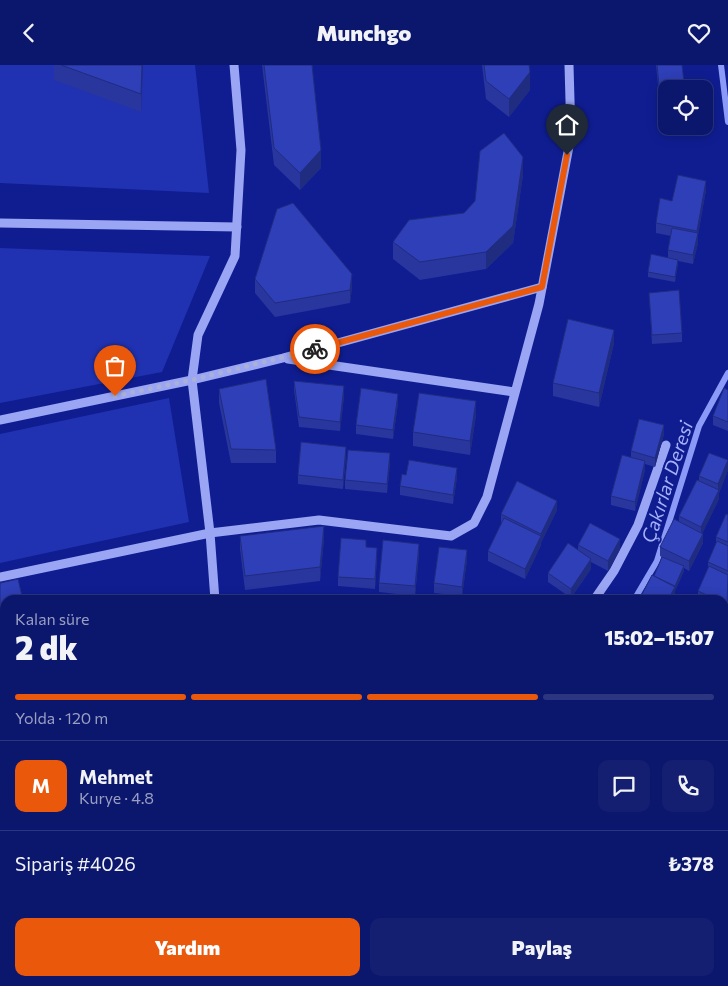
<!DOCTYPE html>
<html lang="tr">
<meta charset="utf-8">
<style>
body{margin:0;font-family:Commissioner,sans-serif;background:#141f72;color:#f1f3f6;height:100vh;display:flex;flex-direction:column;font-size:19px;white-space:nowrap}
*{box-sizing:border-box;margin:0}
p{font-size:16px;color:#9a9fc2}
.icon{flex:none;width:28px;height:28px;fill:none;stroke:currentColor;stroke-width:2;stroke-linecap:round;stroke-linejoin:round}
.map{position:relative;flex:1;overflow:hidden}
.drawer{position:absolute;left:0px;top:530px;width:729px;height:391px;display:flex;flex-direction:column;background:#0b166d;border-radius:15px 15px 0 0;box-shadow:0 2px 12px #0003,0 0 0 1px #2b3580}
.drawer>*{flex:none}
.buttons{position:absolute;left:658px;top:15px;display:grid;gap:10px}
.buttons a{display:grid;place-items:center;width:55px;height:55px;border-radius:10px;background:#0b166d;box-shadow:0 2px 12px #0003,0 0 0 1px #2b3580;font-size:25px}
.pin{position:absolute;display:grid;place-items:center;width:42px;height:42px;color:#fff;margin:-51px -21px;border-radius:50% 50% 50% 0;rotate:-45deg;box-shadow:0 0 5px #0007}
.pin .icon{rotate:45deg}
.courier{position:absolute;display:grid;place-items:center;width:50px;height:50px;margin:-25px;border:4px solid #ea580c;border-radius:50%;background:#fff;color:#222;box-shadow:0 1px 6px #0007}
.summary em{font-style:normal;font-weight:800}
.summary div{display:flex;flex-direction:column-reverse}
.summary{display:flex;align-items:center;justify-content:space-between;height:85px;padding:0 15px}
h1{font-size:32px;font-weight:800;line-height:38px}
.bar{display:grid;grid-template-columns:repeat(4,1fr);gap:8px 5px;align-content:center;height:60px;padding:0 15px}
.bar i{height:6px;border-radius:4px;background:#2b3580}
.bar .on{background:#ea580c}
.bar p{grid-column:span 4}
.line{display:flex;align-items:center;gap:12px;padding:0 15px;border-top:1px solid #2b3580}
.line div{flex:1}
.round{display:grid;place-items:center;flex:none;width:52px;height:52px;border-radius:10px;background:#141f72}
.action{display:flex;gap:10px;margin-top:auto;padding:10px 15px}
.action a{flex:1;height:58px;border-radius:10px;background:#ea580c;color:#fff;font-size:20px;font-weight:800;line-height:58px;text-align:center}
.action a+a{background:#141f72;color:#f1f3f6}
header{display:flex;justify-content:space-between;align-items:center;height:65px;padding:0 15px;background:#0b166d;font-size:22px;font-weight:800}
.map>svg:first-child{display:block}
</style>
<header><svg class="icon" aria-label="back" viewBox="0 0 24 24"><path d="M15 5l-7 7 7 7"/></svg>Munchgo<svg class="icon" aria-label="heart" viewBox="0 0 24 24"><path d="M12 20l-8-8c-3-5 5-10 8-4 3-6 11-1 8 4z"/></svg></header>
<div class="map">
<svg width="728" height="921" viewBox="0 0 728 921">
<rect width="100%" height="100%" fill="#0f1d91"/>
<g fill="#2032b1">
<polygon points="0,0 195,0 209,128 0,118"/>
<polygon points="0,183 210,191 162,307 0,338"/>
<polygon points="169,333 189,457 0,498 0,369"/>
</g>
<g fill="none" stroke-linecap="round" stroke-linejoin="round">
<g stroke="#8b9af7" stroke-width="6">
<polyline points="721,0 728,57"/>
<polyline points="634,535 657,496 699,361 728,308"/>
<polyline points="301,921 305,916"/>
</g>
<g stroke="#9aa5f4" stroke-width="9">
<polyline points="0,158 237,162"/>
<polyline points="288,294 514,327"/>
<polyline points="0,355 192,315 283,293 542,222"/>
<polyline points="0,512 210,468 319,455 451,471 474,458 487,432 539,239 571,71 569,0"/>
<polyline points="215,535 210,468 192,315 198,270 235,191 241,85 234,0"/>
<polyline points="594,535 614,506 638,460 666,380"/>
<polyline points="724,622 728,610"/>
<polyline points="0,686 5,685"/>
<polyline points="724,728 728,729"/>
<polyline points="255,921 259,916"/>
<polyline points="651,921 651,916"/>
</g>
</g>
<g fill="#28369d">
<polygon points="54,0 143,0 141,47 54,15"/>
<polygon points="262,0 312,0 321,103 300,125 274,100"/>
<polygon points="482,0 529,0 530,25 509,52 486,34"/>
<polygon points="656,0 682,0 684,24 666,24 666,29 659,30"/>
<polygon points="523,110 513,178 486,204 420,215 393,194 393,177 464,148"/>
<polygon points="706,125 698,170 698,178 693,199 678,196 675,217 648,212 648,207 668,193 668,185 671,171 656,168 656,158 672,136"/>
<polygon points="255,214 352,223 350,238 275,252 255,228"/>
<polygon points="649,228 682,268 682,277 652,279"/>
<polygon points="614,278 599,342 553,331 553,318"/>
<polygon points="294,316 344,331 340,366 299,362 294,325"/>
<polygon points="219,324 276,385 276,398 231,398 219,338"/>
<polygon points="728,325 728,366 713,360 713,351"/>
<polygon points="398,338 393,374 356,369 356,360"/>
<polygon points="476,350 470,390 413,381 413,367"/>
<polygon points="664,369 655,402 645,399 645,405 635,446 611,440 611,431 631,392 631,386"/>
<polygon points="346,391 343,424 298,419 298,410"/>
<polygon points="390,398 387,428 345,424 345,415"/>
<polygon points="728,405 719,428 719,434 702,469 703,478 689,506 684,503 684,506 675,526 675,531 654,511 662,492 660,491 660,482 679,457 679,451 699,416 699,411"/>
<polygon points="406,410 457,412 453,439 400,430 400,421"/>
<polygon points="557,445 541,478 541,480 525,514 488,496 488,486 501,459 501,449"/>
<polygon points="728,450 728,573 724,581 724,535 695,535 698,532 698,526 708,504 708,497 716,478 716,472"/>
<polygon points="240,471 324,474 320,516 245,525 240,484"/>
<polygon points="578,480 620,484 608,506 591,497 591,504 571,533 548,517 548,508 578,485"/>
<polygon points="366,482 377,492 375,524 338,521 338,512"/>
<polygon points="419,488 415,531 379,527 379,518"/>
<polygon points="467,495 462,531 434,528 434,518"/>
<polygon points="724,882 728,883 728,921 719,921 719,916 724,916"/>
<polygon points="14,916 113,916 114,921 15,921"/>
<rect x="659" y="916" width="28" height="5"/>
<rect x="691" y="916" width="22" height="5"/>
</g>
<g fill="#202c80">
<polygon points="142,0 143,0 141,47 141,29"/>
<polygon points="530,7 530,25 509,52 509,34"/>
<polygon points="321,85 321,103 300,125 300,108"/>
<polygon points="523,92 523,110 513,178 486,204 486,187"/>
<polygon points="706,116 706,125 698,170 698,178 693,199 693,190 697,173 697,166"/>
<polygon points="678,195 678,200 675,217 675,212"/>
<polygon points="352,209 352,223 350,238 350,225"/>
<polygon points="614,265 614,278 599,342 599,328"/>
<polygon points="344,321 344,331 340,366 340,357"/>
<polygon points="398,329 398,338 393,374 393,365"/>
<polygon points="476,336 476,350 470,390 470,376"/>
<polygon points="664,360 664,369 655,402 655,393"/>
<polygon points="346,382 346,391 343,424 343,415"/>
<polygon points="390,388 390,398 387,428 387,419"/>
<polygon points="728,395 728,405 719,428 719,434 701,471 701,462 718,426 718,419"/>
<polygon points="645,396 645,405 635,446 635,437"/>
<polygon points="457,403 457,412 453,439 453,430"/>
<polygon points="557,436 557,445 541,478 541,469"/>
<polygon points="324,461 324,474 320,516 320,502"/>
<polygon points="703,469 703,478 689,506 689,496"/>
<polygon points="541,471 541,480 525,514 525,504"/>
<polygon points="620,474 620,484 608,506 608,496"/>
<polygon points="419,479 419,488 415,531 415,521"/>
<polygon points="377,483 377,492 375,524 375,514"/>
<polygon points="467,485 467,495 462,531 462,522"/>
<polygon points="591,494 591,504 571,533 571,524"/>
<polygon points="684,501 684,506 675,526 675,531 673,535 668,535"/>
<polygon points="5,554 5,568 0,569 0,555"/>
<polygon points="728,564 728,573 724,581 724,572"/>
<polygon points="5,619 5,633 0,634 0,620"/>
<polygon points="5,790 5,804 0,805 0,791"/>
<polygon points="230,916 236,916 233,921 227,921"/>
</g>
<g fill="#2e3fb7" stroke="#202c80">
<polygon points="61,0 142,0 141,29"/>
<polygon points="264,0 312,0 321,85 300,108 274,83"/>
<polygon points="484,0 529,0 530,7 509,34 486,16"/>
<polygon points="657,0 682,0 684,17 659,20"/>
<polygon points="504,68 523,92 513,161 486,187 420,197 393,177 409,155 464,148 475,136 480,86"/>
<polygon points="678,110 706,116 697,166 656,158 660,133 672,136"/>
<polygon points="293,138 352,209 350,225 275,238 255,214 277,144"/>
<polygon points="672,163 698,168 693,190 668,185"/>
<polygon points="651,189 678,195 675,212 648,207"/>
<polygon points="679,225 682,268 652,270 649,228"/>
<polygon points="568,254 614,265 599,328 553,318"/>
<polygon points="266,314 276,385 231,384 219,324"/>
<polygon points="294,316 344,321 340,357 299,352"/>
<polygon points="361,323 398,329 393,365 356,360"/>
<polygon points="724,323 728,325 728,357 713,351"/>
<polygon points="419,328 476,336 470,376 413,367"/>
<polygon points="639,354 664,360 655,393 631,386"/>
<polygon points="301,377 346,382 343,415 298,410"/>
<polygon points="348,385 390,388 387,419 345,415"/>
<polygon points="709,388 728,395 718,419 699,411"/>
<polygon points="622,390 645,396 635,437 611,431"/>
<polygon points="409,395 457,403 453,430 400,421 402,409 406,410"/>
<polygon points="697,415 719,425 701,462 679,451"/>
<polygon points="517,416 557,436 541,469 501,449"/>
<polygon points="726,449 728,450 728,477 716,472"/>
<polygon points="504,453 541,471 525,504 488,486"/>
<polygon points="674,454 703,469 689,496 660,482"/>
<polygon points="590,458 620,474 608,496 578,480"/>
<polygon points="324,461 320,502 245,511 240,471"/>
<polygon points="341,473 366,475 366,482 377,483 375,514 338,512"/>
<polygon points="383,475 419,479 415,521 379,518"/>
<polygon points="717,476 728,481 728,506 708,497"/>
<polygon points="568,478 591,494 571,524 548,508"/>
<polygon points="439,482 467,485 462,522 434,518"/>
<polygon points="662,492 684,501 675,521 654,511"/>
<polygon points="709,501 728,510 727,539 724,538 724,535 718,535 698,526"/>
<polygon points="652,510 675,522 668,535 639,535"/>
<polygon points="18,514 23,535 5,535 5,554 0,555 0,518"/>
<polygon points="537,529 544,535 532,535"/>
<polygon points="696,531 705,535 695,535"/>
<polygon points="724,544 728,546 728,564 724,572"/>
<polygon points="5,577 5,619 0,620 0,578"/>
<polygon points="5,729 5,790 0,791 0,730"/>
<polygon points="724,882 728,883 728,914 724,914"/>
<polygon points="17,916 113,916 114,921 18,921"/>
<polygon points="191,916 230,916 227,921 188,921"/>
</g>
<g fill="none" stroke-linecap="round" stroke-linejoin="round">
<polyline stroke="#abb0d8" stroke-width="5" stroke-dasharray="0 9" points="115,331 192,315 315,284"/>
<polyline stroke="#ea580c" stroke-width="6" points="315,284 542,222 567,90"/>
</g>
<g text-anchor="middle" stroke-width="4" stroke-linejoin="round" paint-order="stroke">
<g font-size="19" font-style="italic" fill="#a6b0fb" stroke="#0f1d91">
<text transform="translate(667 417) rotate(-72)" y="7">Çakırlar Deresi</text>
</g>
</g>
</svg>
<div class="buttons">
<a><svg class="icon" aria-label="locate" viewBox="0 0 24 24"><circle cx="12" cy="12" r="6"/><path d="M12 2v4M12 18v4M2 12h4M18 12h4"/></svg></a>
</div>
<div class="pin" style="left:115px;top:331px;background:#ea580c"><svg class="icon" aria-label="bag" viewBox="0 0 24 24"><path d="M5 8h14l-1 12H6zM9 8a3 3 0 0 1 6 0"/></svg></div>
<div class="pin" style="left:567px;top:90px;background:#1f2937"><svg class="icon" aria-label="home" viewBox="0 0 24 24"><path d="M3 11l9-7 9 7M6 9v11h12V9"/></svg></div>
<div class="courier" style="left:315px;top:284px"><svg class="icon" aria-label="bike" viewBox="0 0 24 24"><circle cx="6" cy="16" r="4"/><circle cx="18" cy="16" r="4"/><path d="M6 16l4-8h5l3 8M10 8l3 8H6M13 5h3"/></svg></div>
<section class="drawer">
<div class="summary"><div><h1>2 dk</h1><p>Kalan süre</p></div><em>15:02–15:07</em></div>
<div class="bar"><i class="on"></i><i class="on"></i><i class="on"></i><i></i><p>Yolda · 120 m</p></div>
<div class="line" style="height:90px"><b class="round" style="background:#ea580c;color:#fff">M</b><div><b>Mehmet</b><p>Kurye · 4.8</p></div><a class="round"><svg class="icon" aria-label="chat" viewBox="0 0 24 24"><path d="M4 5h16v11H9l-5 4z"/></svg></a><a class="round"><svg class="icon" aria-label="phone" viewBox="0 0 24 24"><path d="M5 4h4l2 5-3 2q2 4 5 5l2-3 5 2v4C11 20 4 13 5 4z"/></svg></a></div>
<div class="line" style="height:65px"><div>Sipariş #4026</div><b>₺378</b></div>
<div class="action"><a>Yardım</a><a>Paylaş</a></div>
</section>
</div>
